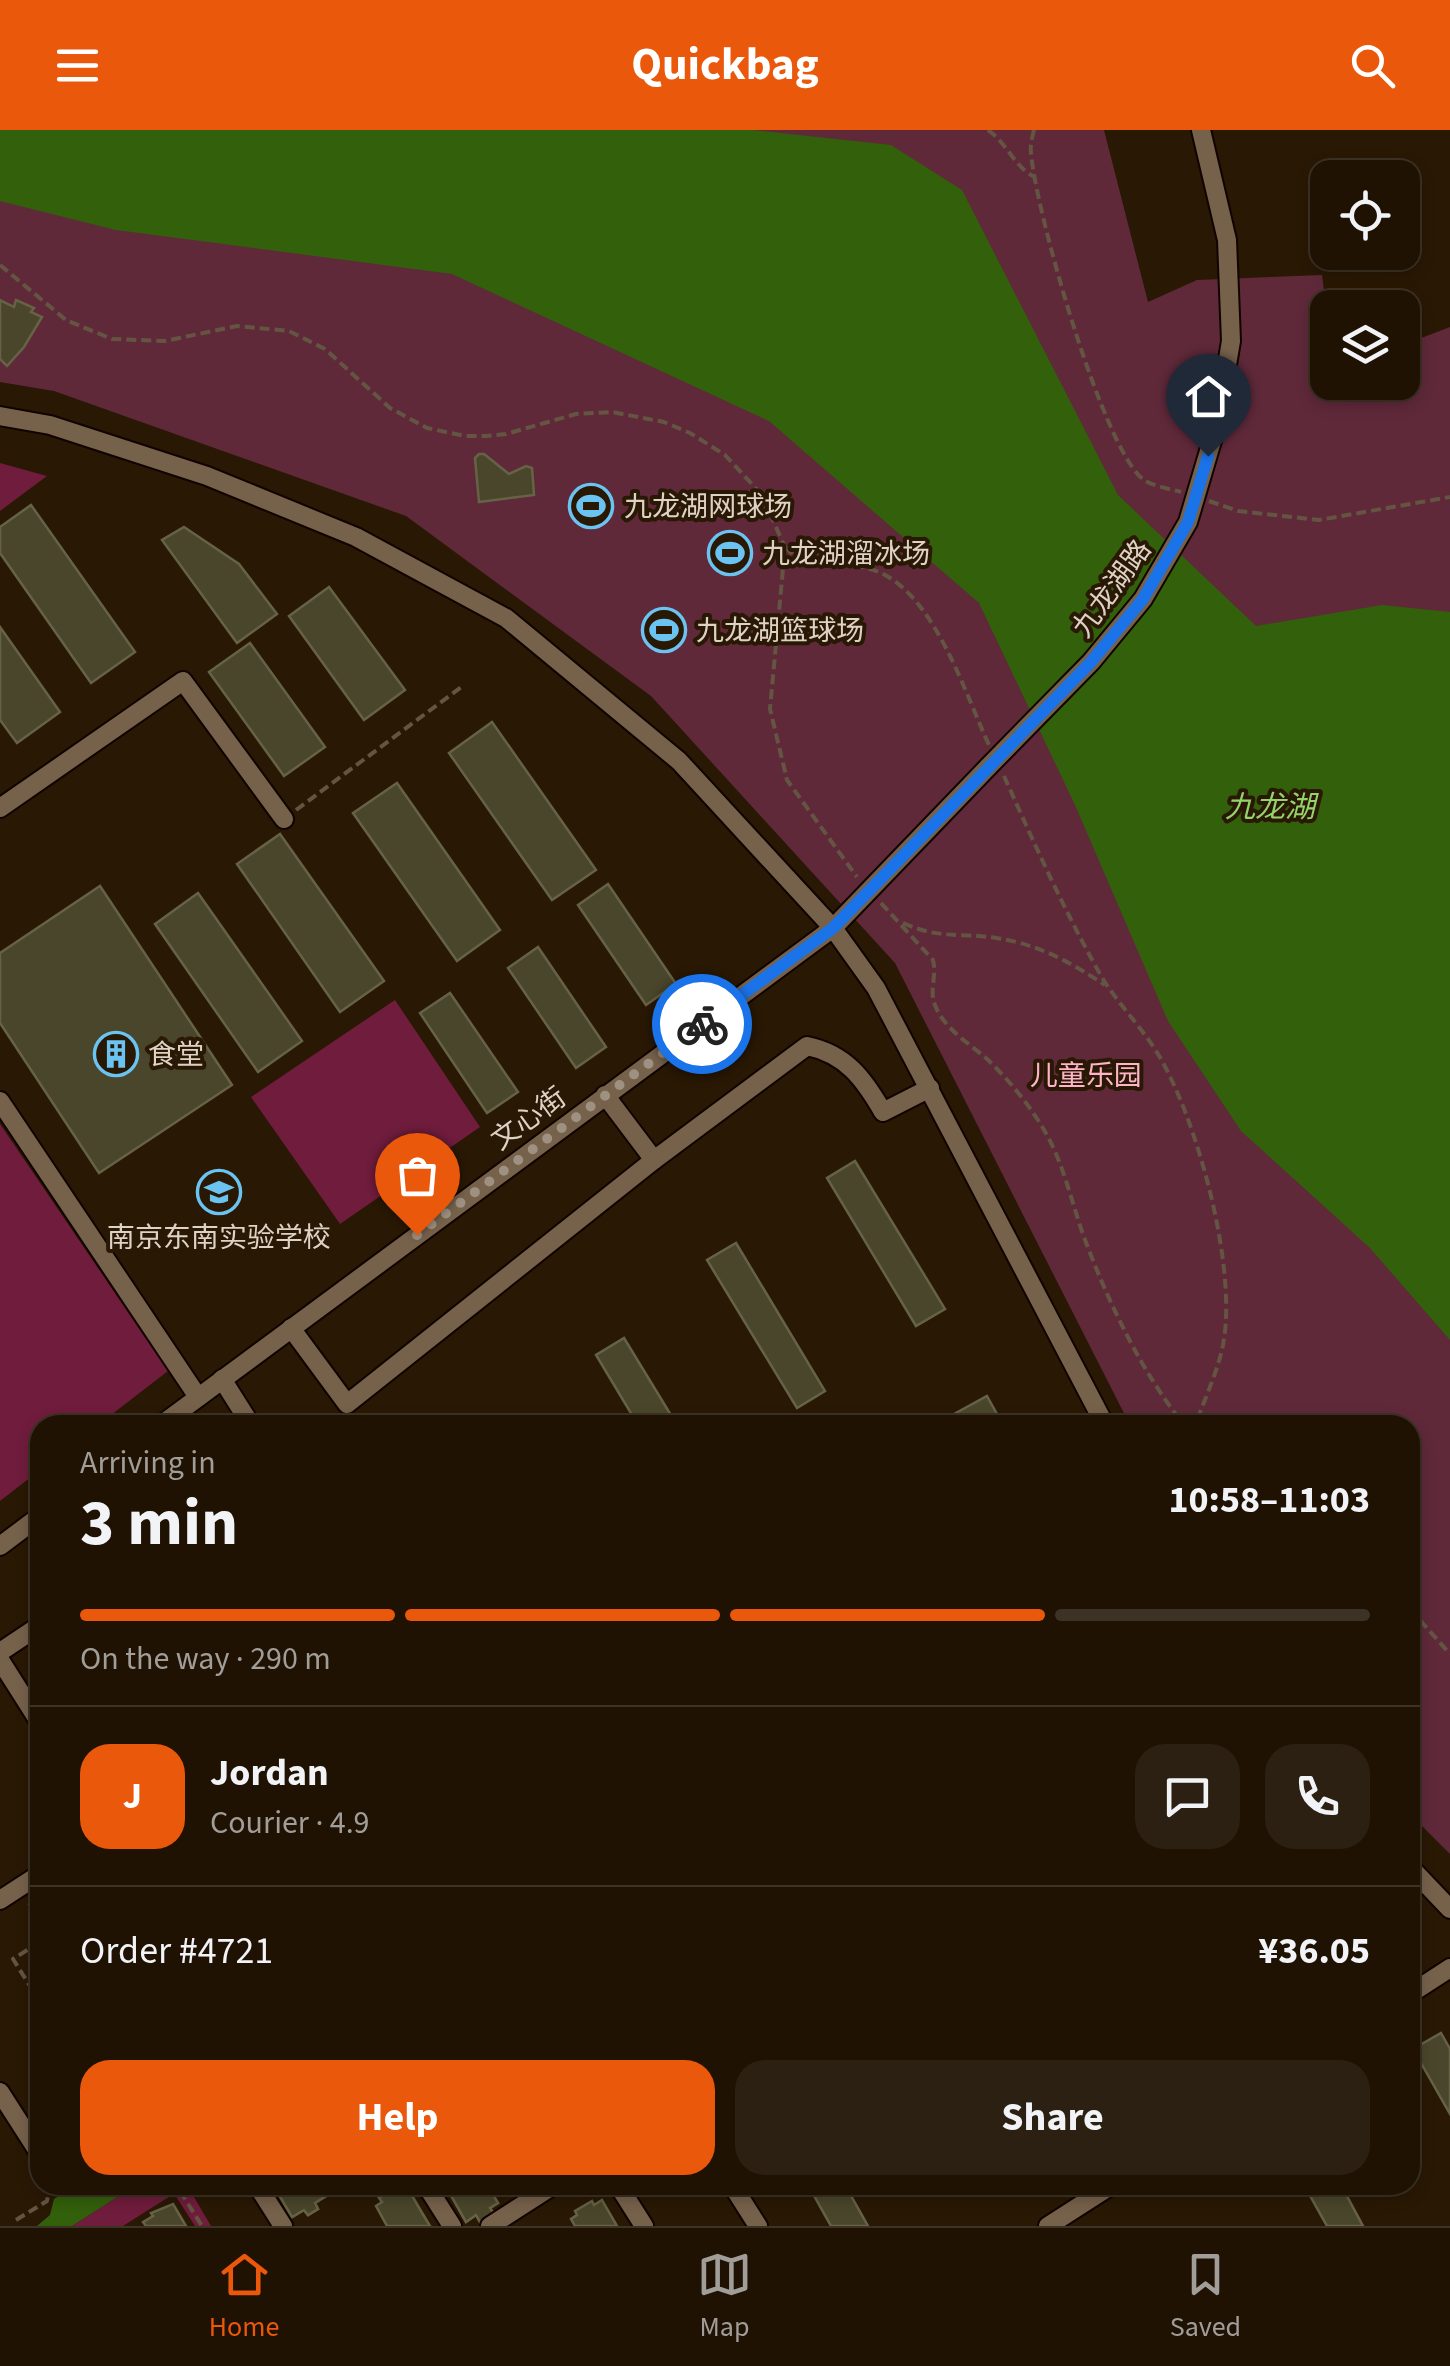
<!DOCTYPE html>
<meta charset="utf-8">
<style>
body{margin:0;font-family:"Source Sans 3","Noto Sans SC",sans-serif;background:#2c2012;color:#f1f3f6;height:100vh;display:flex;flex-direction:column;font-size:38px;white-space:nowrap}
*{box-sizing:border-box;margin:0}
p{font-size:32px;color:#a19e9a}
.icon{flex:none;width:55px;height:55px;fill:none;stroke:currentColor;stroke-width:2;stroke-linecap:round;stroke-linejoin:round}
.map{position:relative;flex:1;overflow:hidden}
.drawer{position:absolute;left:30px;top:1285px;width:1390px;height:780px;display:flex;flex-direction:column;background:#1f1203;border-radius:30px;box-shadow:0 5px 15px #0003,0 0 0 2px #3c3225}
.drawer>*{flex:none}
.buttons{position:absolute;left:1310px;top:30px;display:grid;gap:20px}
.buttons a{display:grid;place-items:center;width:110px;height:110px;border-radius:20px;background:#1f1203;box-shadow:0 5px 15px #0003,0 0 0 2px #3c3225;font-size:50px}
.pin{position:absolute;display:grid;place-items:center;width:85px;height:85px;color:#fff;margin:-102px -42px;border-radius:50% 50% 50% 0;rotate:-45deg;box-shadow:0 0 10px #0007}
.pin .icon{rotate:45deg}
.courier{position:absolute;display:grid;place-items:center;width:100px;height:100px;margin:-50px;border:8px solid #1a73e8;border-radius:50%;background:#fff;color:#222;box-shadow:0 2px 12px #0007}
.headline em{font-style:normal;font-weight:700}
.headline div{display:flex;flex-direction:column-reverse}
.headline{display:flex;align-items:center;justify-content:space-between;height:170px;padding:0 50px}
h1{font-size:65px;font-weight:700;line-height:75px}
.bar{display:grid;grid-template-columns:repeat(4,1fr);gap:15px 10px;align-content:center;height:120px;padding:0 50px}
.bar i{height:12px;border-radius:8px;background:#3c3225}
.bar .on{background:#ea580c}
.bar p{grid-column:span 4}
.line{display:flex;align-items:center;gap:25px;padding:0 50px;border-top:2px solid #3c3225}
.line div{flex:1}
.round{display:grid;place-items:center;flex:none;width:105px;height:105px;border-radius:30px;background:#2c2012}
.action{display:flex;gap:20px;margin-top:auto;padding:20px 50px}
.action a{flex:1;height:115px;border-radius:30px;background:#ea580c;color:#fff;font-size:40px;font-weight:700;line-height:115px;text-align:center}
.action a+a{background:#2c2012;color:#f1f3f6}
header{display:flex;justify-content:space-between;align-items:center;height:130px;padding:0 50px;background:#ea580c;color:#fff;font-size:45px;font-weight:700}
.tab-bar{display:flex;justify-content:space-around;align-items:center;height:140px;border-top:2px solid #3c3225;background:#1f1203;font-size:28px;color:#a19e9a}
.tab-bar a{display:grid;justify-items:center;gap:5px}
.tab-bar .on{color:#ea580c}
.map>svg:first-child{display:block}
</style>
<header><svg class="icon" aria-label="menu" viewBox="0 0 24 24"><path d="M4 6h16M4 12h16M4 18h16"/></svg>Quickbag<svg class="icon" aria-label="search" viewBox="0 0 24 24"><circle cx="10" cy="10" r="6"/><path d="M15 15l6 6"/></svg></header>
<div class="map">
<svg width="1450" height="2096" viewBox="0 0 1450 2096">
<rect width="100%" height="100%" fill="#291804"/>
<polygon fill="#5f293a" points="0,0 1104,0 1148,172 1197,150 1322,145 1328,191 1328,252 1402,252 1403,215 1450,197 1450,1724 1410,1684 1410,1295 1130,1295 895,833 651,566 406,386 54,261 0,252"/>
<g fill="#701c3c">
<polygon points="0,333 47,346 0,381"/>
<polygon points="395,870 480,997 340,1094 251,967"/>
<polygon points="0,994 168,1241 98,1295 40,1295 40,1340 0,1371"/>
<polygon points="136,2055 187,2055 211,2096 195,2096 175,2065 183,2058 123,2096 72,2096"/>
</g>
<g fill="#33600b">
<polygon points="0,0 753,0 891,15 962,60 1118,365 1256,496 1382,475 1450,482 1450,1210 1370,1118 1241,1001 1168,891 1075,675 979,473 769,291 452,144 116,100 0,71"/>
<polygon points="77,2055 136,2055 72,2096 37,2096 50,2085 54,2069"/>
</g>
<g fill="#4a462b" stroke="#666246" stroke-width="2.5">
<polygon points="0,170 14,177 16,170 34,178 31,182 42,187 24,217 7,236 0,229"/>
<polygon points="479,324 484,324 509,344 526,336 532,338 534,365 479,372 475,328"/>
<polygon points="31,375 135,522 91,553 0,423 0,397"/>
<polygon points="184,397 239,434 277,484 237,513 162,410"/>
<polygon points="329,457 405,560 364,590 289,486"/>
<polygon points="0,497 60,582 17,613 0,590"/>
<polygon points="250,513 325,617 284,646 209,542"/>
<polygon points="492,592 596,740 552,770 449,623"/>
<polygon points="397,653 500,800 457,831 353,683"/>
<polygon points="280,704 384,851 340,882 237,734"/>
<polygon points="608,754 676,854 646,875 578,775"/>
<polygon points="100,756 232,955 99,1043 0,893 0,823"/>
<polygon points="198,763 302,911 258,942 155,794"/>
<polygon points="538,817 606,917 576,938 508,838"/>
<polygon points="450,863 518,962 487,983 420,883"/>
<polygon points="855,1031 945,1179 916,1196 827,1048"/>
<polygon points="736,1113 825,1261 797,1278 707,1130"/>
<polygon points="624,1208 677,1295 638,1295 596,1225"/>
<polygon points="987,1266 1003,1295 948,1295 945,1289"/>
<polygon points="1441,1903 1450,1919 1450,1984 1413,1919"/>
<polygon points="280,2055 319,2055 326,2066 315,2073 318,2079 308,2085 304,2080 292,2087 275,2058"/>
<polygon points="280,2055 319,2055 326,2066 315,2073 318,2079 308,2085 304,2080 292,2087 275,2058"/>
<polygon points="445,2055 472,2055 452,2067"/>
<polygon points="445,2055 487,2055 498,2073 490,2078 494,2084 480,2092 476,2085 466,2092"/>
<polygon points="472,2055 487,2055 498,2073 490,2078 494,2084 480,2092 476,2085 466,2092 452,2067"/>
<polygon points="808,2055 845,2055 868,2096 831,2096"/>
<polygon points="1304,2055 1341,2055 1363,2096 1327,2096"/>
<polygon points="407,2057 421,2081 430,2096 387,2096 376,2076 382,2072 379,2068 397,2058 399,2062"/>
<polygon points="602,2070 617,2096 575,2096 571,2089 577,2085 575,2081 592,2071 594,2075"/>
<polygon points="173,2074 186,2096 146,2096 143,2092 153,2086 151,2083"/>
</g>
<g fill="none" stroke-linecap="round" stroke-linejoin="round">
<defs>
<g id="minor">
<polyline points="1201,0 1227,110 1231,211 1217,294"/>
<polyline points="0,286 50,295 207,346 356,407 506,488 679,631 833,798 876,858 1105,1295"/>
<polyline points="0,678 183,551 284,689"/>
<path d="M 605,965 L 654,1030 L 807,916 C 846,924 864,949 883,982 L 930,958"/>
<polyline points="0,971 198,1267"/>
<polyline points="291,1198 347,1274 654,1030"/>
<polyline points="222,1249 251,1295"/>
<polyline points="161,1295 833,798 989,636"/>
<polyline points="0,1416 40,1386"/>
<polyline points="0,1522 36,1498 40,1500"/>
<polyline points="0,1530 40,1593"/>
<polyline points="1410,1737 1450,1779"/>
<polyline points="0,1770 40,1744"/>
<polyline points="1410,1864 1450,1838"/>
<polyline points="0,1962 39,2023"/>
<polyline points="257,2055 283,2096"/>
<polyline points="426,2055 452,2096"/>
<polyline points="618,2055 644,2096"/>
<polyline points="732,2055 758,2096"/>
<polyline points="490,2096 554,2055"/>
<polyline points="1048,2096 1112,2055"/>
</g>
</defs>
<use href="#minor" stroke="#110400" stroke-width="22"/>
<g stroke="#645543" stroke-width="4" stroke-dasharray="10 5" stroke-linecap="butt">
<path d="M 988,0 C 1007,13 1015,38 1035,47"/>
<path d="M 1034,0 C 1032,8 1030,15 1031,23 C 1035,78 1103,321 1144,350 C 1153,356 1170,359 1181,362"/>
<polyline points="0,135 66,190 112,209 165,211 237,196 289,201 325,219 390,278 427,298 465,306 486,306 506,304 576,284 612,282 664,292 690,303 725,325 761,364 785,417 770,579 787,650 857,747"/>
<polyline points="1209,371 1238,381 1319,390 1450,367"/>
<path d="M 785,417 L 801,432 C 827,433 861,432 885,445 C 937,473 965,563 989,615"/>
<path d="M 1004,646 C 1034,713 1064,780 1100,844 C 1116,872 1141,896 1158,924 C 1197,989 1236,1133 1224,1209 C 1220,1236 1207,1263 1198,1288 L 1198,1295"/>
<polyline points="296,680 464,555"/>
<path d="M 881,773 L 933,830 C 937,845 929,861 935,875 C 944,899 969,913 987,929 C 1010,951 1033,979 1048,1007 C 1065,1039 1072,1074 1084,1107 C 1108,1172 1141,1241 1184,1295"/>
<path d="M 903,793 C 941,810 959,802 996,808 C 1038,814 1070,832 1105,855"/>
<polyline points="1410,1479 1450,1524"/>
<polyline points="29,1773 40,1791"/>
<polyline points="40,1812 13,1829 40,1872"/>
<polyline points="180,2061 202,2096"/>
<polyline points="16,2090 47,2071 50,2055"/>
</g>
<use href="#minor" stroke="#76614b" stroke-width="18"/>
<defs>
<polyline id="minor-bridge" points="989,636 1091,532 1143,469 1188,392 1217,294"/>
</defs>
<use href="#minor-bridge" stroke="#110400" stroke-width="22" stroke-linecap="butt"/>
<use href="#minor-bridge" stroke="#76614b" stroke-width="18"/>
</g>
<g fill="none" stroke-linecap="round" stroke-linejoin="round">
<polyline stroke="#9f9181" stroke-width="10" stroke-dasharray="0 18" points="417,1105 702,894"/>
<polyline stroke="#1a73e8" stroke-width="12" points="702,894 833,798 1091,532 1143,469 1188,392 1208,326"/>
</g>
<defs>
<symbol id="stadium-ring" viewBox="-11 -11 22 22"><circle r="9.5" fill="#291804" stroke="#6bc3f2" stroke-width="1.5"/><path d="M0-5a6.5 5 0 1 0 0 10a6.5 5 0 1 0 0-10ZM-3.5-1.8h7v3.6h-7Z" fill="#6bc3f2"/></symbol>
<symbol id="building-ring" viewBox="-11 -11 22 22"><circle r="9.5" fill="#291804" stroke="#6bc3f2" stroke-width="1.5"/><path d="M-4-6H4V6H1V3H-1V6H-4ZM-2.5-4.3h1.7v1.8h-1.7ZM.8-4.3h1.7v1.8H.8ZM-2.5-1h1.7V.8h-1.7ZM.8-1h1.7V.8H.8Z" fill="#6bc3f2"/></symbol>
<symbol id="school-ring" viewBox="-11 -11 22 22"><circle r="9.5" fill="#291804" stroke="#6bc3f2" stroke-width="1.5"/><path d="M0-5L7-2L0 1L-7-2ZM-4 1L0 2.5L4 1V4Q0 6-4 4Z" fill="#6bc3f2"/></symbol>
</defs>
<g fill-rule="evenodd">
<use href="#stadium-ring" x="566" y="351" width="50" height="50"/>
<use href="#stadium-ring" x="705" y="398" width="50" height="50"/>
<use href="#stadium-ring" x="639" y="475" width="50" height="50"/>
<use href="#building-ring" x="91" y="899" width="50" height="50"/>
<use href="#school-ring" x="194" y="1037" width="50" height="50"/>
</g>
<g text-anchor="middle" stroke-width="8" stroke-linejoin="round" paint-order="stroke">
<g font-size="28" fill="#ded2c5" stroke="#291804" text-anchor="start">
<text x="624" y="386">九龙湖网球场</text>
<text x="762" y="433">九龙湖溜冰场</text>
<text x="696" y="510">九龙湖篮球场</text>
<text x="148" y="934">食堂</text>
<text x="219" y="1117" text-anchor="middle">南京东南实验学校</text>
</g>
<g font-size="28" fill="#ded2c5" stroke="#291804">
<text transform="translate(1111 458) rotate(-54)" y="10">九龙湖路</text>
<text transform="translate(528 988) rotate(-36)" y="10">文心街</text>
</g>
<g font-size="28" fill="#feb3c8" stroke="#291804">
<text x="1086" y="955">儿童乐园</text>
</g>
<g font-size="30" font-style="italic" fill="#94d36c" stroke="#291804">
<text x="1270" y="687">九龙湖</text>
</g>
</g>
</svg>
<div class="buttons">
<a><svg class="icon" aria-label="locate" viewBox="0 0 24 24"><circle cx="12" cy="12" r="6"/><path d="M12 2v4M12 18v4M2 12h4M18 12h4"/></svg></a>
<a><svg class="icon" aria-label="layers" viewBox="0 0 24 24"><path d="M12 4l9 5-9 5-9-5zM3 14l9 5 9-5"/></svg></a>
</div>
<div class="pin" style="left:417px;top:1105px;background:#ea580c"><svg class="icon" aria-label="bag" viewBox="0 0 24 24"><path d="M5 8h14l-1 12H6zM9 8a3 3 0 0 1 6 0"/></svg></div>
<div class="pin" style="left:1208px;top:326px;background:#1f2937"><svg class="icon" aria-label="home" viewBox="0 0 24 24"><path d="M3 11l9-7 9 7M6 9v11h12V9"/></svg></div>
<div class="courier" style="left:702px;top:894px"><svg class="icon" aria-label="bike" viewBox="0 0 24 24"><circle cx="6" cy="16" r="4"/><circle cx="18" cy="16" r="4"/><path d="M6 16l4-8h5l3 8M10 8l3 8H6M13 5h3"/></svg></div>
<section class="drawer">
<div class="headline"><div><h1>3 min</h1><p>Arriving in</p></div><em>10:58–11:03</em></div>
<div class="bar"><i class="on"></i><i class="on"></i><i class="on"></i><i></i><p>On the way · 290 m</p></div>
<div class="line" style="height:180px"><b class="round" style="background:#ea580c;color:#fff">J</b><div><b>Jordan</b><p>Courier · 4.9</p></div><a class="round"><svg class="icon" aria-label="chat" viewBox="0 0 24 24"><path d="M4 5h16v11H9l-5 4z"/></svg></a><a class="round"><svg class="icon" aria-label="phone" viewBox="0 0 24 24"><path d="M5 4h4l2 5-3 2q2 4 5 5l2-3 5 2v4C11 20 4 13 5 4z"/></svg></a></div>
<div class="line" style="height:130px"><div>Order #4721</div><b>¥36.05</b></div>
<div class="action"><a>Help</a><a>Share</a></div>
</section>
</div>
<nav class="tab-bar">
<a class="on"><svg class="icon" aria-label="home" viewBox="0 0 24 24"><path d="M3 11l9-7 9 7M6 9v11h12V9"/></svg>Home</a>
<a><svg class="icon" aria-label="map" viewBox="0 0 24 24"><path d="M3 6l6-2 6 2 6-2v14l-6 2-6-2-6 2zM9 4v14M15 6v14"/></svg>Map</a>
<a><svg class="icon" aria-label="saved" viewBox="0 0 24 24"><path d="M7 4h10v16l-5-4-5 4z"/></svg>Saved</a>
</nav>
